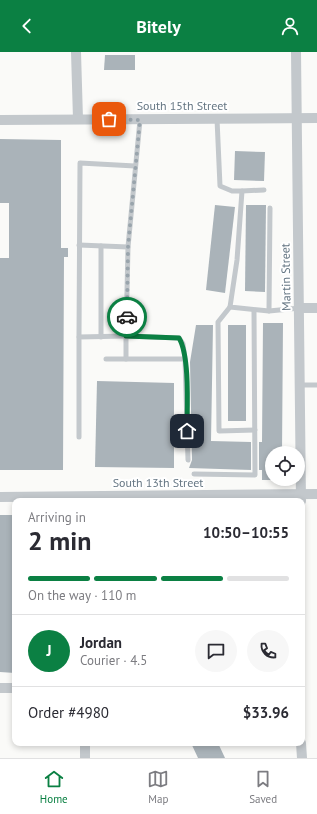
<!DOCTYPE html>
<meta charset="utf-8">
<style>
body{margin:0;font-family:"PT Sans",sans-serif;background:#f7f7f7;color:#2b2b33;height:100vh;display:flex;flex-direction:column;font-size:15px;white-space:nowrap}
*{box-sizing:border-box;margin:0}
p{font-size:13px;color:#7c7c81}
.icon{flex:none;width:22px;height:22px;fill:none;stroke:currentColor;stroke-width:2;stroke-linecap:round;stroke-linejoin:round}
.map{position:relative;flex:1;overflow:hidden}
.sheet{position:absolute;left:12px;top:446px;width:293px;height:248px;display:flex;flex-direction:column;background:#fff;border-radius:8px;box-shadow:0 2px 6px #0003}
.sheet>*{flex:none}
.fabs{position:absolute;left:265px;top:394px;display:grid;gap:8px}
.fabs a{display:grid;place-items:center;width:40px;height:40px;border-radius:50%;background:#fff;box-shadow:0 2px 6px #0003;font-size:20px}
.pin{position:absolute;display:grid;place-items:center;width:34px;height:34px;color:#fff;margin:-17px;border-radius:8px;box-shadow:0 2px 6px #0006}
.courier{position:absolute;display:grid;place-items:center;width:40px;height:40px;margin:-20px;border:3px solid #0b8043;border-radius:50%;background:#fff;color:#222;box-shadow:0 1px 5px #0007}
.head em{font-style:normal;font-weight:800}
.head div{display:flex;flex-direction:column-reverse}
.head{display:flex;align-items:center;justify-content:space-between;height:68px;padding:0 16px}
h1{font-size:26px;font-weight:800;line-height:30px}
.bar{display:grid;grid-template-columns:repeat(4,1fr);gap:6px 4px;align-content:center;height:48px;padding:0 16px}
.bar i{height:5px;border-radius:3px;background:#e1e1e2}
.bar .active{background:#0b8043}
.bar p{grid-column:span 4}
.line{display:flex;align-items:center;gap:10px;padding:0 16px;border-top:1px solid #e1e1e2}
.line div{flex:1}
.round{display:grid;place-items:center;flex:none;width:42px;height:42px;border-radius:21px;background:#f7f7f7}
header{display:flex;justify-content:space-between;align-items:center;height:52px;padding:0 16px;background:#0b8043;color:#fff;font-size:18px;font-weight:800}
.tab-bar{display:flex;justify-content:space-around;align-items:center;height:56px;border-top:1px solid #e1e1e2;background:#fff;font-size:11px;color:#7c7c81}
.tab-bar a{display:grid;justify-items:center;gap:2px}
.tab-bar .active{color:#0b8043}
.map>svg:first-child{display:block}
</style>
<header><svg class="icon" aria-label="back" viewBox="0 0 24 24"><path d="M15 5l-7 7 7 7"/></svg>Bitely<svg class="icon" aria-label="person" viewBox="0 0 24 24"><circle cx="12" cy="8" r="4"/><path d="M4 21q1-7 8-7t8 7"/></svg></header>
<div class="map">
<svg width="317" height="706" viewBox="0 0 317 706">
<rect width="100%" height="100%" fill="#fafaf8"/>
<g fill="#aab3b9">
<polygon points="105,3 135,3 135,18 104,18"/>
<polygon points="0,87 61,88 61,196 68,196 68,205 64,205 63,418 0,418 0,206 9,206 9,151 0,151"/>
<polygon points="235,99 265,100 264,129 234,128"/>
<polygon points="215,153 235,155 225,241 206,238"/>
<polygon points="246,153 266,153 265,240 245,239"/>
<polygon points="263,271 283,271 282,401 272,401 272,428 262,428 262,418 259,418 259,390 262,390"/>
<polygon points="196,273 213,273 211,389 251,390 251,418 189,416 192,408 190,310"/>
<rect x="228" y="273" width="18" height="96"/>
<polygon points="97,329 174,331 174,416 95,415"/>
<polygon points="0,463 15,463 15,621 0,620"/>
<polygon points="191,691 218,691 225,706 198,706"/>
</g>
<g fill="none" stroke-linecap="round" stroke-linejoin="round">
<g stroke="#c3c8cc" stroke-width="5">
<polyline points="217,67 220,134 232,139 242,139 237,208 230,255 269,259 300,256"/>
<polyline points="242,139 264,138"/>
<polyline points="79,193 128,195 140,68"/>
<polyline points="101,194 101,285"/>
<polyline points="230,255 218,270 219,379 255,378"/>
<polyline points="269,259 270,156"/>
<polyline points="79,285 80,111 135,114"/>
<polyline points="106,307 126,307 126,284 179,286 183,292 185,307"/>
<polyline points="126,307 185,307 188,408"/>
<polyline points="300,333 317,333"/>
<polyline points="79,385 79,285 126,284 128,195"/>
<polyline points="194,422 255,423 254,259"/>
</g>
<g stroke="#c3c8cc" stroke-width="10">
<polyline points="76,0 78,67"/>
<polyline points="296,0 301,449"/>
<polyline points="0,68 317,66"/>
<polyline points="300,256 317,256"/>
<polyline points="0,445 317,442"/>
<polyline points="0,636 15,636"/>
<polyline points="85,691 85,706"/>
<polyline points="301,691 302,706"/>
</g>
</g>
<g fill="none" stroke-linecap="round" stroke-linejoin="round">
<polyline stroke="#99a4ac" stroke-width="4" stroke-dasharray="0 7.2" points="109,67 140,68 128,195 127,265"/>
<path stroke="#0b8043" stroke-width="5" d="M 127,265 L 126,284 L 179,286 C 190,304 187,356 187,379"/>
</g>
<g text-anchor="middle" stroke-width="4" stroke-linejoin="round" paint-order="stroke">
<g font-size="12" fill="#657683" stroke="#fff">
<text x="182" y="58">South 15th Street</text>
<text transform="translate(286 225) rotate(-91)" y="4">Martin Street</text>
<text x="158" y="435">South 13th Street</text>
</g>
</g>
</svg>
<div class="fabs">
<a><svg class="icon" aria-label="locate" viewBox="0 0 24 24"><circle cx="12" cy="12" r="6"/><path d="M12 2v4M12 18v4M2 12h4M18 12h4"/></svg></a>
</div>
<div class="pin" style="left:109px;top:67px;background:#ea580c"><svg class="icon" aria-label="bag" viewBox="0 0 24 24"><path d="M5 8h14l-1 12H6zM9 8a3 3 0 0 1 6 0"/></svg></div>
<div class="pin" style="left:187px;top:379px;background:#1f2937"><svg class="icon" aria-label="home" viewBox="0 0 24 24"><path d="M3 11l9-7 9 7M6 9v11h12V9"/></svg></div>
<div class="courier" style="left:127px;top:265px"><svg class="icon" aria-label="car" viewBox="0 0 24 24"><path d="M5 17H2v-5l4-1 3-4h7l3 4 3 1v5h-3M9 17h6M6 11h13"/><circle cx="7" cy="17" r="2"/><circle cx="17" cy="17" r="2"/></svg></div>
<section class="sheet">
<div class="head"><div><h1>2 min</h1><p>Arriving in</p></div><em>10:50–10:55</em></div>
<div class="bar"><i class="active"></i><i class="active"></i><i class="active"></i><i></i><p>On the way · 110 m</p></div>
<div class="line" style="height:72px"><b class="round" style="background:#0b8043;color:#fff">J</b><div><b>Jordan</b><p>Courier · 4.5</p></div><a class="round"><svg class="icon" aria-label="chat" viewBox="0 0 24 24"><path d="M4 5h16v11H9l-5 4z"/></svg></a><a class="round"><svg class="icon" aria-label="phone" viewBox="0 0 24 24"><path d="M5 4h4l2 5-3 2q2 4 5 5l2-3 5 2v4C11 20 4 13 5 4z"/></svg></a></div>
<div class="line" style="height:52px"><div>Order #4980</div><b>$33.96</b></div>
</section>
</div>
<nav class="tab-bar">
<a class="active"><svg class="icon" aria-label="home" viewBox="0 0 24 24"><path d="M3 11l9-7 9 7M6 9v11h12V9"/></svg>Home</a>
<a><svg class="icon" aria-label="map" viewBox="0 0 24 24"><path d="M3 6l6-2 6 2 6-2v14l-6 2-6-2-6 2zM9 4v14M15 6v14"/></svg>Map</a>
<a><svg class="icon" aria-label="saved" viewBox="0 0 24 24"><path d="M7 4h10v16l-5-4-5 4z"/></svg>Saved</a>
</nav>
